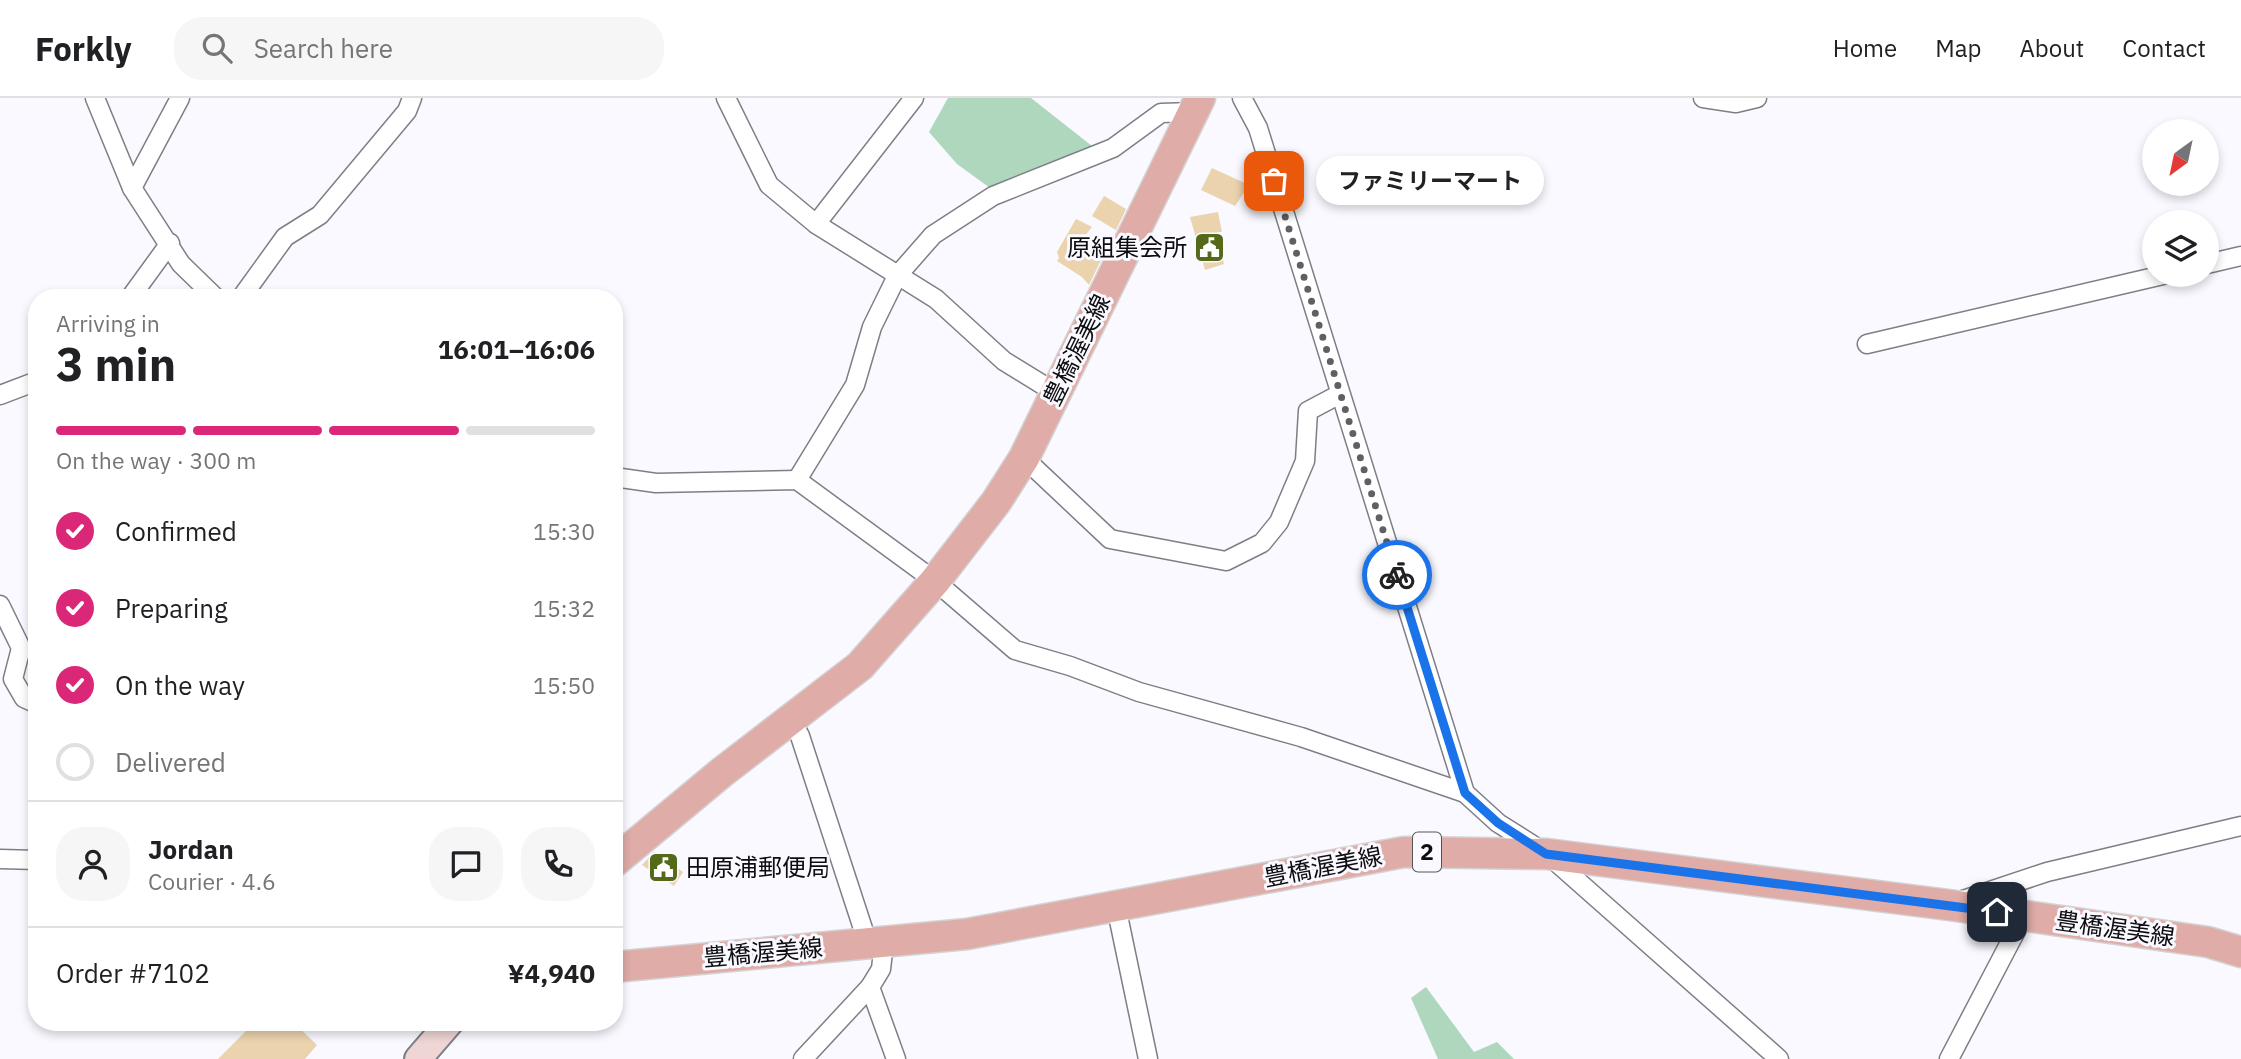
<!DOCTYPE html>
<meta charset="utf-8">
<style>
body{margin:0;font-family:"IBM Plex Sans","Noto Sans JP",sans-serif;background:#f6f6f6;color:#202124;height:100vh;display:flex;flex-direction:column;font-size:26px;white-space:nowrap}
*{box-sizing:border-box;margin:0}
p{font-size:23px;color:#757577}
.icon{flex:none;width:38px;height:38px;fill:none;stroke:currentColor;stroke-width:2;stroke-linecap:round;stroke-linejoin:round}
.map{position:relative;flex:1;overflow:hidden}
.side{position:absolute;left:28px;top:191px;width:595px;height:742px;display:flex;flex-direction:column;background:#fff;border-radius:28px;box-shadow:0 4px 10px #0003}
.side>*{flex:none}
.needle{width:46px;rotate:213deg}
.fabs{position:absolute;left:2142px;top:21px;display:grid;gap:14px}
.fabs a{display:grid;place-items:center;width:77px;height:77px;border-radius:50%;background:#fff;box-shadow:0 4px 10px #0003;font-size:35px}
.pin{position:absolute;display:grid;place-items:center;width:60px;height:60px;color:#fff;margin:-30px;border-radius:14px;box-shadow:0 4px 10px #0006}
.courier{position:absolute;display:grid;place-items:center;width:70px;height:70px;margin:-35px;border:5px solid #1a73e8;border-radius:50%;background:#fff;color:#222;box-shadow:0 2px 9px #0007}
.bubble{position:absolute;height:49px;border-radius:24px;background:#fff;box-shadow:0 4px 10px #0003;font-size:23px;font-weight:700;line-height:49px;text-align:center}
.headline em{font-style:normal;font-weight:700}
.headline div{display:flex;flex-direction:column-reverse}
.headline{display:flex;align-items:center;justify-content:space-between;height:119px;padding:0 28px}
h1{font-size:46px;font-weight:700;line-height:52px}
.bar{display:grid;grid-template-columns:repeat(4,1fr);gap:10px 7px;align-content:center;height:84px;padding:0 28px}
.bar i{height:9px;border-radius:5px;background:#e0e0e0}
.bar .active{background:#db2777}
.bar p{grid-column:span 4}
.line{display:flex;align-items:center;gap:18px;padding:0 28px;border-top:2px solid #e0e0e0}
.line div{flex:1}
.round{display:grid;place-items:center;flex:none;width:74px;height:74px;border-radius:28px;background:#f6f6f6}
ol{padding:0 28px;list-style:none}
li{display:flex;align-items:center;gap:21px;height:77px}
li p{margin-inline-start:auto}
li .icon{padding:7px;border-radius:50%;background:#db2777;color:#fff;stroke-width:4}
li:last-child{color:#757577}
li i{width:38px;height:38px;border:4px solid #e0e0e0;border-radius:50%}
header{display:flex;align-items:center;gap:42px;box-sizing:border-box;height:98px;padding:0 35px;background:#fff;border-bottom:2px solid #e0e0e0}
header strong{font-size:33px}
nav{display:flex;gap:38px;margin-inline-start:auto;font-size:24px}
.search{width:490px;height:63px;background:#f6f6f6;display:flex;align-items:center;gap:18px;box-sizing:border-box;padding:0 24px;border-radius:28px;color:#757577;font-size:26px}
.map>svg:first-child{display:block}
</style>
<header>
<strong>Forkly</strong>
<div class="search"><svg class="icon" aria-label="search" viewBox="0 0 24 24"><circle cx="10" cy="10" r="6"/><path d="M15 15l6 6"/></svg>Search here</div>
<nav><a>Home</a><a>Map</a><a>About</a><a>Contact</a></nav>
</header>
<div class="map">
<svg width="2241" height="961" viewBox="0 0 2241 961">
<rect width="100%" height="100%" fill="#f9f9ff"/>
<g fill="#aed7bd">
<polygon points="948,0 1031,0 1092,48 990,90 957,66 929,34"/>
<polygon points="1426,889 1474,954 1497,944 1514,961 1438,961 1411,900"/>
</g>
<g fill="#ebd3ae">
<polygon points="1212,70 1249,87 1235,108 1201,92"/>
<polygon points="1104,98 1126,111 1116,132 1092,118"/>
<polygon points="1218,114 1222,134 1217,134 1224,166 1205,172 1190,119"/>
<polygon points="1076,121 1092,129 1080,144 1088,147 1085,151 1101,162 1089,187 1082,179 1057,163 1059,160 1057,154"/>
<polygon points="654,754 683,774 674,788 642,767"/>
<polygon points="255,924 293,924 317,947 305,961 218,961"/>
</g>
<g fill="none" stroke-linecap="round" stroke-linejoin="round">
<defs>
<g id="street">
<polyline points="95,0 132,90 181,166 216,200"/>
<polyline points="726,0 769,87 816,126 936,201 1004,263 1056,295"/>
<polyline points="1242,0 1258,30 1465,695 1498,725 1547,756 1779,961"/>
<polyline points="1703,0 1736,5 1757,0"/>
<polyline points="132,90 180,0"/>
<polyline points="816,126 914,0"/>
<polyline points="2207,166 2241,158"/>
<polyline points="130,200 170,145"/>
<polyline points="241,200 285,139 320,117 407,13 412,0"/>
<polyline points="1867,246 2163,177"/>
<polyline points="0,297 37,283"/>
<polyline points="1024,360 1110,441 1226,463 1262,445 1279,424 1305,363 1308,313 1340,296"/>
<polyline points="614,379 656,385 797,382 935,483 1015,552 1070,568 1139,594 1301,639 1465,695"/>
<polyline points="797,382 855,287 872,229 897,178 933,137 993,98 1113,50 1161,15 1193,14"/>
<polyline points="0,507 21,550 13,581 24,600 37,606"/>
<polyline points="791,621 800,638 868,846"/>
<polyline points="0,761 37,762"/>
<polyline points="1957,804 2047,774 2241,728"/>
<polyline points="1116,808 1148,961"/>
<polyline points="884,845 881,871 870,889 896,961"/>
<polyline points="803,961 870,889"/>
<polyline points="1949,961 2017,831 2021,818"/>
</g>
<polyline id="secondary" points="418,961 450,924"/>
<g id="primary">
<polyline points="614,764 721,675 860,568 935,483 996,404 1024,360 1200,0"/>
<polyline points="614,869 967,836 1404,754 1547,756 1949,807 2208,844 2241,854"/>
</g>
</defs>
<use href="#street" stroke="#7e7f85" stroke-width="21"/>
<use href="#secondary" stroke="#7e7f85" stroke-width="30"/>
<use href="#primary" stroke="#d3d3d4" stroke-width="33"/>
<use href="#street" stroke="#fff" stroke-width="18"/>
<use href="#secondary" stroke="#efd5d4" stroke-width="26"/>
<use href="#primary" stroke="#dfaca8" stroke-width="30"/>
</g>
<g fill="none" stroke-linecap="round" stroke-linejoin="round">
<polyline stroke="#606064" stroke-width="7" stroke-dasharray="0 12.6" points="1274,83 1397,477"/>
<polyline stroke="#1a73e8" stroke-width="9" points="1397,477 1465,695 1498,725 1546,756 1997,814"/>
</g>
<defs>
<symbol id="civic-square" viewBox="-11 -11 22 22"><rect x="-9" y="-9" width="18" height="18" rx="4" fill="#556a18" stroke="#f9f9ff"/><path d="M-.6-6.5H3V-4.5H.6V-3L4-1V1h2V6H-6V1h2V-1L-.6-3ZM-1.2 2.5V6h2.4V2.5Z" fill="#fff"/></symbol>
</defs>
<g fill-rule="evenodd">
<use href="#civic-square" x="1192" y="132" width="35" height="35"/>
<use href="#civic-square" x="646" y="752" width="35" height="35"/>
</g>
<g text-anchor="middle" stroke-width="6" stroke-linejoin="round" paint-order="stroke">
<rect fill="#f9f9ff" stroke="#545458" stroke-width="2" x="1413" y="734.5" width="28" height="39" rx="5"/>
<g font-size="23" font-weight="bold" fill="#0d0d10">
<text x="1427" y="762">2</text>
</g>
<g font-size="24" fill="#0d0d10" stroke="#f9f9ff" text-anchor="end">
<text x="1187" y="158">原組集会所</text>
<text x="686" y="778" text-anchor="start">田原浦郵便局</text>
</g>
<g font-size="24" fill="#0d0d10" stroke="#f9f9ff">
<text transform="translate(1077 252) rotate(-64)" y="8">豊橋渥美線</text>
<text transform="translate(1323 769) rotate(-11)" y="8">豊橋渥美線</text>
<text transform="translate(2115 831) rotate(8)" y="8">豊橋渥美線</text>
<text transform="translate(763 855) rotate(-5)" y="8">豊橋渥美線</text>
</g>
</g>
</svg>
<div class="fabs">
<a><svg class="needle" viewBox="-14 -14 28 28"><path d="M0-13l5 13h-10z" fill="#e53935"/><path d="M0 13l5-13h-10z" fill="#757577"/></svg></a>
<a><svg class="icon" aria-label="layers" viewBox="0 0 24 24"><path d="M12 4l9 5-9 5-9-5zM3 14l9 5 9-5"/></svg></a>
</div>
<div class="pin" style="left:1274px;top:83px;background:#ea580c"><svg class="icon" aria-label="bag" viewBox="0 0 24 24"><path d="M5 8h14l-1 12H6zM9 8a3 3 0 0 1 6 0"/></svg></div>
<div class="pin" style="left:1997px;top:814px;background:#1f2937"><svg class="icon" aria-label="home" viewBox="0 0 24 24"><path d="M3 11l9-7 9 7M6 9v11h12V9"/></svg></div>
<div class="courier" style="left:1397px;top:477px"><svg class="icon" aria-label="bike" viewBox="0 0 24 24"><circle cx="6" cy="16" r="4"/><circle cx="18" cy="16" r="4"/><path d="M6 16l4-8h5l3 8M10 8l3 8H6M13 5h3"/></svg></div>
<div class="bubble" style="left:1316px;top:58px;width:228px">ファミリーマート</div>
<section class="side">
<div class="headline"><div><h1>3 min</h1><p>Arriving in</p></div><em>16:01–16:06</em></div>
<div class="bar"><i class="active"></i><i class="active"></i><i class="active"></i><i></i><p>On the way · 300 m</p></div>
<ol>
<li><svg class="icon" aria-label="check" viewBox="0 0 24 24"><path d="M5 12l5 5 9-10"/></svg>Confirmed<p>15:30</p></li>
<li><svg class="icon" aria-label="check" viewBox="0 0 24 24"><path d="M5 12l5 5 9-10"/></svg>Preparing<p>15:32</p></li>
<li><svg class="icon" aria-label="check" viewBox="0 0 24 24"><path d="M5 12l5 5 9-10"/></svg>On the way<p>15:50</p></li>
<li><i></i>Delivered</li>
</ol>
<div class="line" style="height:126px"><a class="round"><svg class="icon" aria-label="person" viewBox="0 0 24 24"><circle cx="12" cy="8" r="4"/><path d="M4 21q1-7 8-7t8 7"/></svg></a><div><b>Jordan</b><p>Courier · 4.6</p></div><a class="round"><svg class="icon" aria-label="chat" viewBox="0 0 24 24"><path d="M4 5h16v11H9l-5 4z"/></svg></a><a class="round"><svg class="icon" aria-label="phone" viewBox="0 0 24 24"><path d="M5 4h4l2 5-3 2q2 4 5 5l2-3 5 2v4C11 20 4 13 5 4z"/></svg></a></div>
<div class="line" style="height:91px"><div>Order #7102</div><b>¥4,940</b></div>
</section>
</div>
